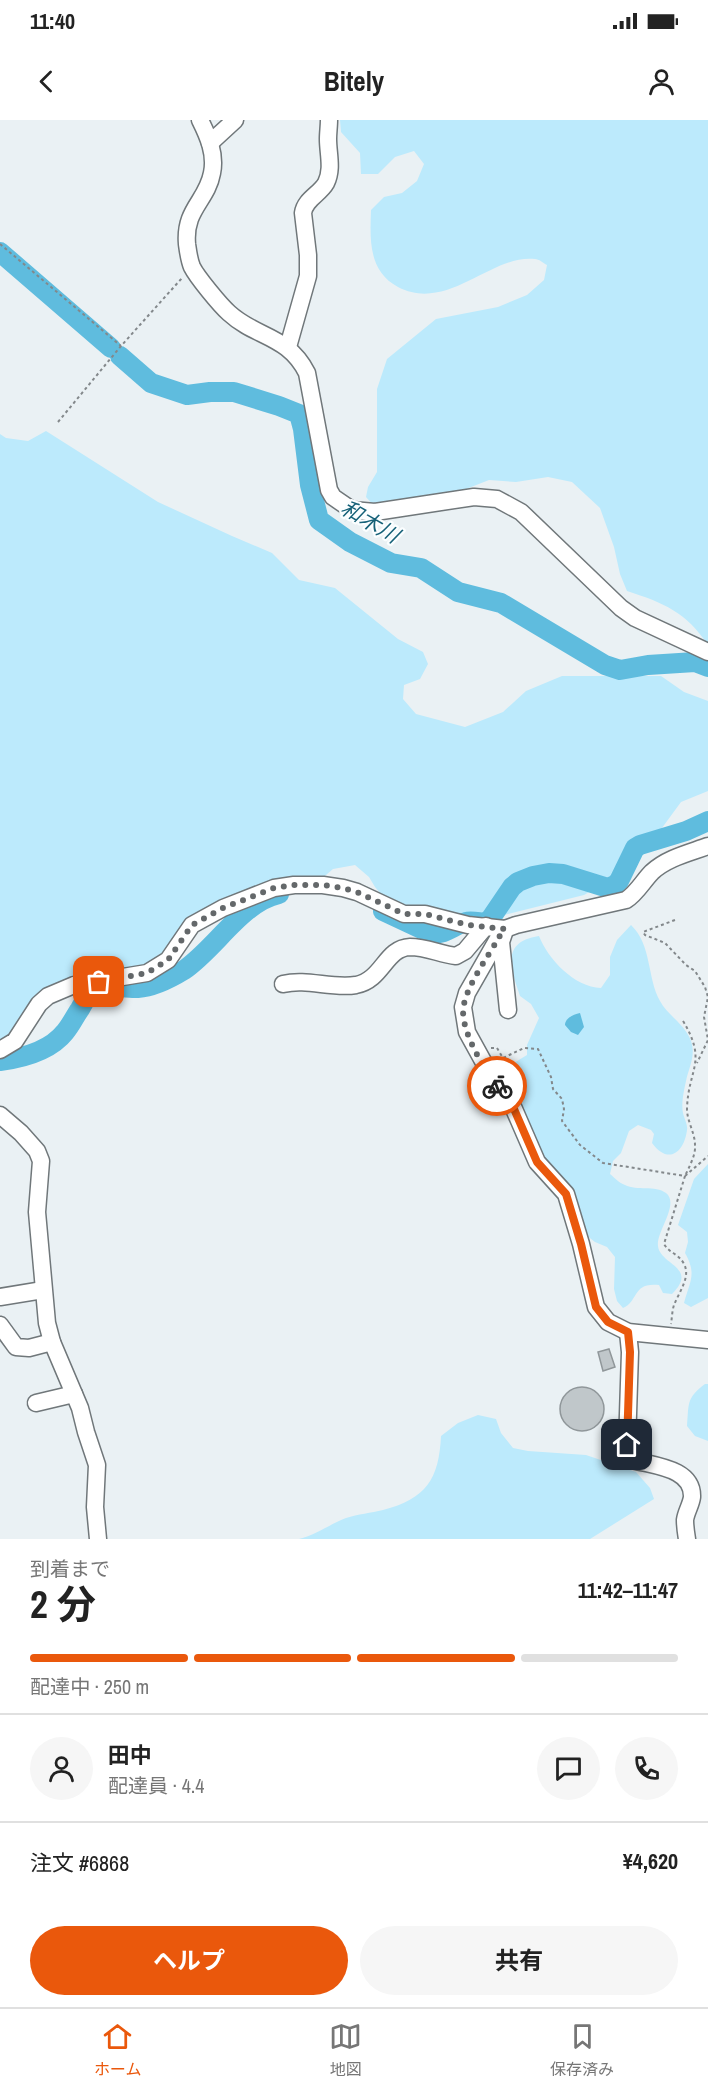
<!DOCTYPE html>
<html lang="ja">
<meta charset="utf-8">
<style>
body{margin:0;font-family:"Archivo Narrow","Noto Sans JP",sans-serif;background:#f6f6f6;color:#222;height:100vh;display:flex;flex-direction:column;font-size:22px;white-space:nowrap}
*{box-sizing:border-box;margin:0}
p{font-size:20px;color:#767676}
.icon{flex:none;width:33px;height:33px;fill:none;stroke:currentColor;stroke-width:2;stroke-linecap:round;stroke-linejoin:round}
.map{position:relative;height:1419px;overflow:hidden}
.details{display:flex;flex-direction:column;background:#fff;flex:1}
.details>*{flex:none}
.pin{position:absolute;display:grid;place-items:center;width:51px;height:51px;color:#fff;margin:-26px;border-radius:12px;box-shadow:0 3px 9px #0006}
.courier{position:absolute;display:grid;place-items:center;width:60px;height:60px;margin:-30px;border:4px solid #ea580c;border-radius:50%;background:#fff;color:#222;box-shadow:0 2px 8px #0007}
.headline em{font-style:normal;font-weight:700}
.headline div{display:flex;flex-direction:column-reverse}
.headline{display:flex;align-items:center;justify-content:space-between;height:102px;padding:0 30px}
h1{font-size:39px;font-weight:700;line-height:45px}
.bar{display:grid;grid-template-columns:repeat(4,1fr);gap:9px 6px;align-content:center;height:72px;padding:0 30px}
.bar i{height:8px;border-radius:4px;background:#e0e0e0}
.bar .selected{background:#ea580c}
.bar p{grid-column:span 4}
.line{display:flex;align-items:center;gap:15px;padding:0 30px;border-top:2px solid #e0e0e0}
.line div{flex:1}
.round{display:grid;place-items:center;flex:none;width:63px;height:63px;border-radius:32px;background:#f6f6f6}
.action{display:flex;gap:12px;margin-top:auto;padding:12px 30px}
.action a{flex:1;height:69px;border-radius:36px;background:#ea580c;color:#fff;font-size:24px;font-weight:700;line-height:69px;text-align:center}
.action a+a{background:#f6f6f6;color:#222}
.status{display:flex;justify-content:space-between;align-items:center;height:42px;padding:0 30px;background:#fff;direction:ltr}
.status svg{height:16px;fill:currentColor}
header{display:flex;justify-content:space-between;align-items:center;height:78px;padding:0 30px;background:#fff;font-size:27px;font-weight:700}
.menu{display:flex;justify-content:space-around;align-items:center;height:84px;border-top:2px solid #e0e0e0;background:#fff;font-size:16px;color:#767676}
.menu a{display:grid;justify-items:center;gap:3px}
.menu .selected{color:#ea580c}
.map>svg:first-child{display:block}
</style>
<div class="status"><b>11:40</b><svg viewBox="0 0 49 12"><path d="M0 12V9h3v3zM5 12V6h3v6zM10 12V3h3v9zM15 12V0h3v12zM26 1h20v11H26zM47 4h2v5h-2z"/></svg></div>
<header><svg class="icon" aria-label="back" viewBox="0 0 24 24"><path d="M15 5l-7 7 7 7"/></svg>Bitely<svg class="icon" aria-label="person" viewBox="0 0 24 24"><circle cx="12" cy="8" r="4"/><path d="M4 21q1-7 8-7t8 7"/></svg></header>
<div class="map">
<svg width="708" height="1419" viewBox="0 0 708 1419">
<rect width="100%" height="100%" fill="#eaf1f4"/>
<g fill="#bceafc">
<path d="M 340,0 L 708,0 L 708,525 C 686,492 664,483 627,471 L 620,454 L 614,427 L 600,388 L 572,362 L 548,357 L 516,362 L 489,360 L 461,371 L 410,378 L 374,386 L 366,377 L 368,367 L 377,352 L 377,269 L 387,239 L 436,199 L 498,187 L 527,175 L 544,160 L 547,145 C 543,143 539,139 535,139 C 491,134 448,193 398,167 C 368,151 370,119 371,90 L 384,77 L 402,73 L 417,61 L 424,44 L 414,31 L 395,37 L 378,54 L 361,54 L 360,33 L 341,12 Z"/>
<polygon points="46,311 158,382 232,416 272,433 299,460 335,468 398,519 423,532 428,544 420,559 404,565 403,579 416,594 465,607 503,592 526,571 562,556 661,556 684,572 708,581 708,671 681,682 659,712 613,758 584,775 504,795 463,795 428,789 403,789 386,780 375,767 369,757 355,745 333,749 319,761 231,779 162,838 145,847 84,857 0,925 0,314 6,318 28,321"/>
<path d="M 631,805 C 652,825 647,858 660,881 C 668,896 685,904 691,921 C 696,936 689,947 686,961 C 684,970 681,984 683,993 C 684,998 688,1005 687,1010 C 684,1033 668,1045 652,1023 L 654,1014 L 651,1010 L 638,1005 L 629,1011 L 621,1033 L 613,1041 L 610,1054 C 615,1058 619,1063 625,1065 C 637,1071 655,1065 666,1073 C 680,1084 656,1112 658,1126 C 660,1145 699,1147 672,1174 L 663,1173 L 659,1165 C 632,1162 639,1181 623,1188 L 617,1181 L 614,1169 L 615,1137 L 607,1127 L 595,1122 L 586,1115 L 579,1089 L 573,1078 L 543,1042 L 509,970 L 507,947 L 527,935 L 527,925 L 539,898 L 531,884 L 520,876 C 511,849 500,822 539,816 C 548,839 574,867 601,868 L 610,855 L 610,837 L 617,820 Z"/>
<path d="M 708,1044 L 708,1178 L 691,1187 L 684,1183 C 690,1161 697,1154 685,1133 L 688,1122 L 687,1112 L 678,1105 L 694,1059 Z"/>
<path d="M 705,1264 L 708,1264 L 708,1321 L 695,1316 L 687,1306 C 689,1284 686,1278 705,1264 Z"/>
<path d="M 478,1295 L 496,1299 L 501,1313 L 513,1328 L 528,1331 L 586,1335 L 636,1352 L 650,1368 L 654,1379 L 590,1419 L 299,1419 C 316,1415 330,1404 346,1398 C 358,1394 371,1393 383,1390 C 426,1379 439,1359 441,1316 L 458,1303 Z"/>
</g>
<path fill="#5fbcde" d="M 580,893 L 584,907 L 578,915 L 571,912 L 565,905 C 565,898 574,894 580,893 Z"/>
<g fill="none" stroke-linecap="round" stroke-linejoin="round">
<g stroke="#5fbcde" stroke-width="20">
<polyline points="0,132 111,228"/>
<polyline points="120,236 151,263 187,275 210,272 234,272 279,286 299,294 303,309 310,365 319,400 350,422 391,443 421,448 458,472 501,483 605,545 620,550 648,545 695,542 708,547"/>
<path d="M 383,791 L 430,813 C 447,815 452,806 466,802 C 472,800 480,803 486,803 L 491,798 L 512,767 L 518,762 L 533,756 L 549,753 L 563,754 L 608,768 L 615,765 L 619,761 L 635,728 L 640,725 L 686,711 L 708,701"/>
<path d="M 0,941 C 23,938 50,931 65,912 C 71,905 75,896 80,889 C 84,882 89,871 97,868 C 106,864 127,869 138,868 C 153,867 171,858 184,850 C 216,828 242,782 279,774"/>
</g>
</g>
<g fill="#c0c7ca" stroke="#90979a" stroke-width="1.5">
<polygon points="609,1229 615,1247 603,1251 598,1232"/>
<circle cx="582" cy="1289" r="22"/>
</g>
<g fill="none" stroke-linecap="round" stroke-linejoin="round">
<defs>
<g id="minor">
<path d="M 200,0 C 208,16 216,34 212,53 C 207,81 184,89 187,124 C 188,131 189,140 192,147 C 197,157 220,185 229,193 C 256,218 288,215 307,253 L 329,370 L 333,377 L 352,390 L 375,392 L 474,377 L 497,379 L 521,392 L 621,488 L 635,498 L 708,532"/>
<polyline points="210,23 235,0"/>
<path d="M 288,227 L 308,156 L 308,135 L 303,93 C 305,79 320,74 326,63 C 333,49 328,34 328,19 C 328,13 329,6 329,0"/>
<path d="M 708,726 C 689,733 667,738 652,752 C 643,761 637,773 626,780 L 516,805 L 505,809 L 499,817 L 467,873 L 463,887 L 467,912 L 494,961 L 514,989 L 537,1042 L 566,1074 L 581,1124 L 596,1187 L 608,1202 L 628,1212 L 708,1220"/>
<polyline points="504,813 501,822 508,890"/>
<path d="M 283,864 C 307,858 331,869 356,865 C 383,860 385,828 410,827 C 426,827 440,834 456,836 L 465,831 L 486,806"/>
<polyline points="0,930 15,921 39,884 48,876 74,865 147,853 168,840 192,805 223,788 274,768 294,765 323,765 343,768 357,772 404,794 425,794 468,805 505,809"/>
<polyline points="0,995 21,1013 37,1031 41,1041 37,1092 47,1203 52,1222 80,1288 86,1312 97,1345 95,1387 98,1419"/>
<polyline points="0,1177 43,1170"/>
<polyline points="0,1205 16,1227 29,1228 52,1222"/>
<path d="M 628,1212 L 630,1232 L 627,1325 L 633,1340 C 654,1346 693,1348 692,1377 C 691,1385 686,1392 685,1400 C 685,1406 686,1413 687,1419"/>
<polyline points="36,1283 74,1274"/>
</g>
</defs>
<use href="#minor" stroke="#70777a" stroke-width="19"/>
<g stroke="#83888b" stroke-width="2" stroke-dasharray="3 3" stroke-linecap="butt">
<polyline points="0,124 121,226"/>
<polyline points="58,302 121,226 182,158"/>
<polyline points="675,800 643,812 645,815 665,823 686,845 695,851 705,867 708,877 704,897 708,920 697,943"/>
<path d="M 683,901 C 708,942 688,949 687,989 C 687,1001 695,1013 695,1025 C 696,1035 689,1047 685,1056"/>
<path d="M 491,928 L 497,928 L 503,938 L 524,928 L 538,929 L 551,957 L 553,969 L 562,979 L 564,989 L 562,1001 L 580,1025 L 603,1043 L 685,1056 L 664,1124 C 669,1133 679,1134 684,1144 C 691,1157 679,1172 674,1185 C 672,1191 672,1198 671,1204"/>
<polyline points="685,1056 708,1036"/>
</g>
<use href="#minor" stroke="#fff" stroke-width="16"/>
</g>
<g fill="none" stroke-linecap="round" stroke-linejoin="round">
<path stroke="#64686a" stroke-width="6" stroke-dasharray="0 10.8" d="M 99,862 L 147,853 L 168,840 L 192,805 L 223,788 L 274,768 L 294,765 L 323,765 L 343,768 L 357,772 L 404,794 L 425,794 L 468,805 L 505,809 L 499,817 C 488,837 469,862 464,884 C 458,907 483,947 497,966"/>
<polyline stroke="#ea580c" stroke-width="8" points="497,966 514,989 537,1042 566,1074 581,1124 596,1187 608,1202 628,1212 630,1232 627,1325"/>
</g>
<g text-anchor="middle" stroke-width="4.5" stroke-linejoin="round" paint-order="stroke">
<g font-size="21" font-style="italic" fill="#166178" stroke="#fbfeff">
<text transform="translate(370 402) rotate(30)" y="7">和木川</text>
</g>
</g>
</svg>
<div class="pin" style="left:99px;top:862px;background:#ea580c"><svg class="icon" aria-label="bag" viewBox="0 0 24 24"><path d="M5 8h14l-1 12H6zM9 8a3 3 0 0 1 6 0"/></svg></div>
<div class="pin" style="left:627px;top:1325px;background:#1f2937"><svg class="icon" aria-label="home" viewBox="0 0 24 24"><path d="M3 11l9-7 9 7M6 9v11h12V9"/></svg></div>
<div class="courier" style="left:497px;top:966px"><svg class="icon" aria-label="bike" viewBox="0 0 24 24"><circle cx="6" cy="16" r="4"/><circle cx="18" cy="16" r="4"/><path d="M6 16l4-8h5l3 8M10 8l3 8H6M13 5h3"/></svg></div>
</div>
<section class="details">
<div class="headline"><div><h1>2 分</h1><p>到着まで</p></div><em>11:42–11:47</em></div>
<div class="bar"><i class="selected"></i><i class="selected"></i><i class="selected"></i><i></i><p>配達中 · 250 m</p></div>
<div class="line" style="height:108px"><a class="round"><svg class="icon" aria-label="person" viewBox="0 0 24 24"><circle cx="12" cy="8" r="4"/><path d="M4 21q1-7 8-7t8 7"/></svg></a><div><b>田中</b><p>配達員 · 4.4</p></div><a class="round"><svg class="icon" aria-label="chat" viewBox="0 0 24 24"><path d="M4 5h16v11H9l-5 4z"/></svg></a><a class="round"><svg class="icon" aria-label="phone" viewBox="0 0 24 24"><path d="M5 4h4l2 5-3 2q2 4 5 5l2-3 5 2v4C11 20 4 13 5 4z"/></svg></a></div>
<div class="line" style="height:78px"><div>注文 #6868</div><b>¥4,620</b></div>
<div class="action"><a>ヘルプ</a><a>共有</a></div>
</section>
<nav class="menu">
<a class="selected"><svg class="icon" aria-label="home" viewBox="0 0 24 24"><path d="M3 11l9-7 9 7M6 9v11h12V9"/></svg>ホーム</a>
<a><svg class="icon" aria-label="map" viewBox="0 0 24 24"><path d="M3 6l6-2 6 2 6-2v14l-6 2-6-2-6 2zM9 4v14M15 6v14"/></svg>地図</a>
<a><svg class="icon" aria-label="saved" viewBox="0 0 24 24"><path d="M7 4h10v16l-5-4-5 4z"/></svg>保存済み</a>
</nav>
